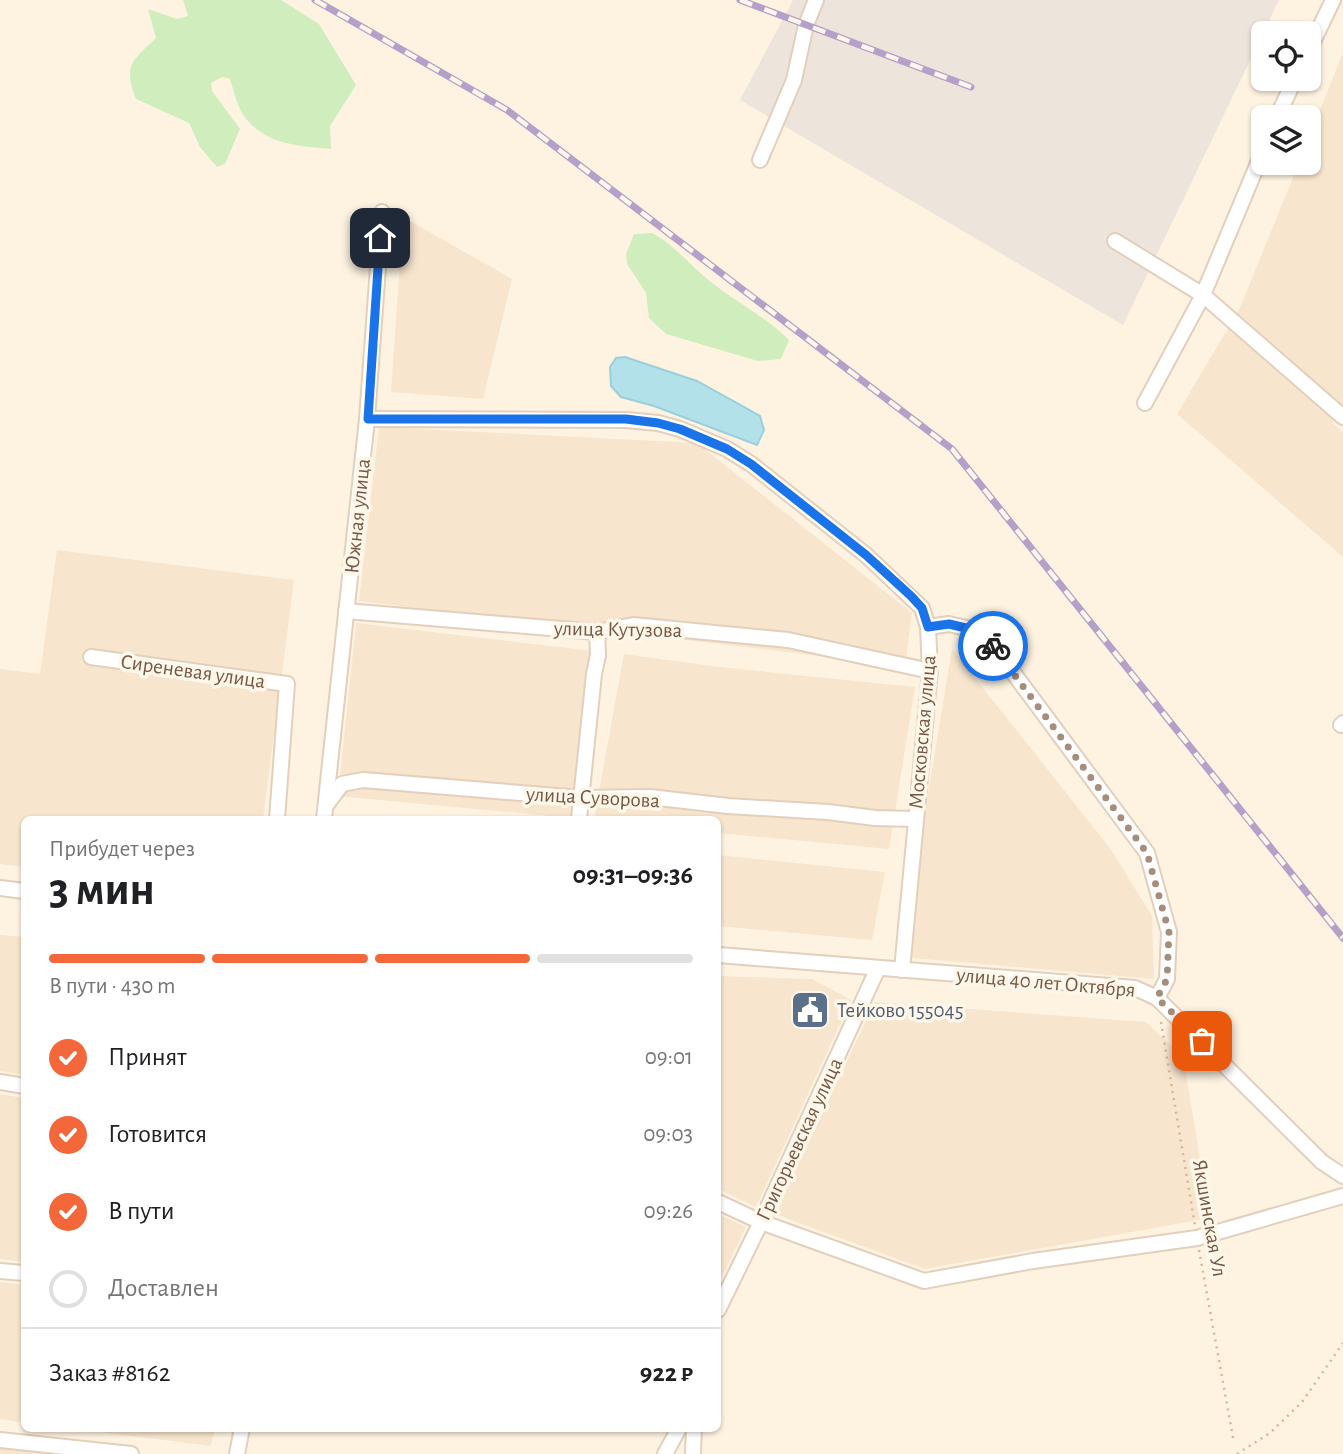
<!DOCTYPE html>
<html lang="ru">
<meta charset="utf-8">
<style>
body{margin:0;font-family:"Alegreya Sans",sans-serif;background:#f2f2f2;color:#202124;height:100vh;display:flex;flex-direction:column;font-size:26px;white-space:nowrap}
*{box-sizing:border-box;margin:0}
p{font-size:23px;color:#757577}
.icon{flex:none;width:38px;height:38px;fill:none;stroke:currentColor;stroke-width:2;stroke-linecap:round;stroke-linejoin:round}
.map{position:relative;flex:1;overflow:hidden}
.side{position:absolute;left:21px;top:816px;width:700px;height:616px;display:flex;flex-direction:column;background:#fff;border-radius:10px;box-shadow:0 2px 5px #0004}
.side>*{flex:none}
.buttons{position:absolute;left:1251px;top:21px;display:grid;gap:14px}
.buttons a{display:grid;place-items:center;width:70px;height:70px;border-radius:10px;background:#fff;box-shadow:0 2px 5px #0004;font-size:35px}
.pin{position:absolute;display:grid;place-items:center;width:60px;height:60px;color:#fff;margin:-30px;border-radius:14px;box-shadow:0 4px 10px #0006}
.courier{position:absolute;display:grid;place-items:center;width:70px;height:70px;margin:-35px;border:5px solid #1a73e8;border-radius:50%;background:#fff;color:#222;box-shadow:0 2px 9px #0007}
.summary em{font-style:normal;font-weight:700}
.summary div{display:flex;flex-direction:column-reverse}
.summary{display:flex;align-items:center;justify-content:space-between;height:119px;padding:0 28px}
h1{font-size:46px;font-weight:700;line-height:52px}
.bar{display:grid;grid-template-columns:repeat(4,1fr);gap:10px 7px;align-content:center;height:84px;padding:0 28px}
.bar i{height:9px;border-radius:5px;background:#e0e0e0}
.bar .selected{background:#f4673a}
.bar p{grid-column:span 4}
.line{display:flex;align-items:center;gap:18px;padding:0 28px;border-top:2px solid #e0e0e0}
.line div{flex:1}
ol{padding:0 28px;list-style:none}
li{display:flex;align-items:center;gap:21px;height:77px}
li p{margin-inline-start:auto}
li .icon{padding:7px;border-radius:50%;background:#f4673a;color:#fff;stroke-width:4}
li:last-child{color:#757577}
li i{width:38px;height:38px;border:4px solid #e0e0e0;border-radius:50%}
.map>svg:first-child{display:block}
</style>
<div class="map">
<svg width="1343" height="1454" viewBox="0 0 1343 1454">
<rect width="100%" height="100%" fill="#fef3e1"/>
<g fill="#f7e5ce">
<polygon points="1343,53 1343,411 1332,423 1343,432 1343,557 1177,414 1239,310 1299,163 1309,163 1309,137"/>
<polygon points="403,217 512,279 483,399 391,392"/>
<polygon points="379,427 697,443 912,613 905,666 359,601"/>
<polygon points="57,550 294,580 263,819 24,819 24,867 0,864 0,669 40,674"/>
<polygon points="356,623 601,652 572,818 338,796"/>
<polygon points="952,649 1110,848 1152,916 1154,979 901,957"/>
<polygon points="624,654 719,667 915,687 889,849 718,833 718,819 594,819"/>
<polygon points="718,855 885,872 872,940 718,926"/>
<polygon points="0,935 24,937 24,1075 0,1071"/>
<polygon points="718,976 812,979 851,1000 756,1207 718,1189"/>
<polygon points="875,1002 1146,1022 1183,1057 1210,1218 925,1269 777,1215 785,1192"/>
<polygon points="0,1094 24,1098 24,1262 0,1259"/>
<polygon points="718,1214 746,1227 718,1284"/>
<polygon points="0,1282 24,1285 24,1423 0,1419"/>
<polygon points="68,1428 215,1428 211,1446"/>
<polygon points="0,1442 93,1454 0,1454"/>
</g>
<polygon fill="#ede5dc" points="793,0 1279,0 1123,325 740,100"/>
<g fill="#d0edbe">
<path d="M 183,0 L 281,0 L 319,24 L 356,85 L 330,126 L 331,149 C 298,146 265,145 244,116 C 237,106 234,91 230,79 L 222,77 L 211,83 L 212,91 L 240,129 L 225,164 L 217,167 L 200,147 L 189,123 L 136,99 C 123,65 132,61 156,38 L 148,9 L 177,19 L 188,16 Z"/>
<path d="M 652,233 C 675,245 690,266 711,282 C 737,303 765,316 789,340 L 781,359 L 758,361 L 666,334 L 649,318 L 646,293 L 627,264 L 626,254 L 634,234 Z"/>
</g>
<polygon fill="#b3e1ea" stroke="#99d0dc" stroke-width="2" points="625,357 697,381 760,416 764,430 757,445 654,406 621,397 611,386 610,367 616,358"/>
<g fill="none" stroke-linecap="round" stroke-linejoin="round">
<defs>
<g id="minor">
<polyline points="1309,50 1333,0"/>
<polyline points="1277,117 1295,79"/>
<polyline points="760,160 794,80 806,25 816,0"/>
<polyline points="1115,241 1203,295 1343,417"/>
<polyline points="1145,403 1203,295 1264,149"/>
<polyline points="367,419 626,420 658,423 680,429 727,449 751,464 866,555 922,608 928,627 930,671 902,970"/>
<polyline points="346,611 597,632 633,625 788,640 930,671"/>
<polyline points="928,627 949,624 983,632 1147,853 1169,932 1167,979 1157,998"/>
<polyline points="91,657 287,684 277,819"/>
<polyline points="1341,725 1343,723"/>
<polyline points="327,804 342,784 363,780 581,798 650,797 728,806 828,812 875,818 915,819"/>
<polyline points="324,819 367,419 382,212"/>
<polyline points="579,819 594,674 598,655 597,632"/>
<polyline points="0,888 24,891"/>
<polyline points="718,955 1135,988 1157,998 1169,1010 1322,1162 1343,1176"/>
<polyline points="0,1082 24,1086"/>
<polyline points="718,1202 761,1222 924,1281 1033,1261 1197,1238 1343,1196"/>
<polyline points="0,1271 24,1273"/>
<polyline points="718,1310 761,1222 878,968"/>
<polyline points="0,1440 131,1454"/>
<polyline points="237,1454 242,1428"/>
<polyline points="665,1454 679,1428"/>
<polyline points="693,1454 694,1428"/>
</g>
</defs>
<use href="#minor" stroke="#e3cfbc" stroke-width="18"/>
<g stroke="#dbb499" stroke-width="2.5" stroke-dasharray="2 5" stroke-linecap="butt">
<polyline points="1161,1022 1195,1226"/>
<polyline points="1199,1250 1234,1443"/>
<polyline points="1237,1454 1270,1433 1302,1402 1343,1343"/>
</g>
<use href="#minor" stroke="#fff" stroke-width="14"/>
<defs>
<g id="rail">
<polyline points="315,0 507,110 952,449 1343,938"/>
<polyline points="740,0 971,87"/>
</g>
</defs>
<use href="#rail" stroke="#b69fc8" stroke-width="7"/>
<use href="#rail" stroke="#fff7e9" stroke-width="4.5" stroke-dasharray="13" stroke-linecap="butt"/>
</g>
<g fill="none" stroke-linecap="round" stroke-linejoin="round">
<polyline stroke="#a78e7c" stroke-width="7" stroke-dasharray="0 12.6" points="993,646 1147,853 1169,932 1167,979 1157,998 1202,1041"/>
<polyline stroke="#1a73e8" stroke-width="9" points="380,238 368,419 626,419 658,423 680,429 727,449 751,464 866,555 911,596 922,608 928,627 949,624 983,632 993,646"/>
</g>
<defs>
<symbol id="civic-square" viewBox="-11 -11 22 22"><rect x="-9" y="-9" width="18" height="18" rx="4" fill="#5c6f8a" stroke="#fff7e9"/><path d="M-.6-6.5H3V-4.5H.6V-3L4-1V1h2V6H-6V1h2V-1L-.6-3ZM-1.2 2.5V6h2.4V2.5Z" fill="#fff"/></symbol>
</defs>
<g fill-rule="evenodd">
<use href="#civic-square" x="788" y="988" width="44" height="44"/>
</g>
<g text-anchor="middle" stroke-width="7" stroke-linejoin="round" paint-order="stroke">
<g font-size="21" fill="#785845" stroke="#fff7e9">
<text transform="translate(357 516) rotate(-84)" y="7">Южная улица</text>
<text transform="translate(618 629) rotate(1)" y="7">улица Кутузова</text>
<text transform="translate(193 671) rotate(8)" y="7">Сиреневая улица</text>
<text transform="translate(922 732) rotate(-85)" y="7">Московская улица</text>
<text transform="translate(593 797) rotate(3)" y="7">улица Суворова</text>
<text transform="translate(1046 982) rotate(5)" y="7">улица 40 лет Октября</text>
<text transform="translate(799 1139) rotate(-65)" y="7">Григорьевская улица</text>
<text transform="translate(1210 1218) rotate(80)" y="7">Якшинская Ул</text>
</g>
<g font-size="21" fill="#4e5e75" stroke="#fff7e9" text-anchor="start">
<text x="837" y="1017">Тейково 155045</text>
</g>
</g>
</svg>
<div class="buttons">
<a><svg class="icon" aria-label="locate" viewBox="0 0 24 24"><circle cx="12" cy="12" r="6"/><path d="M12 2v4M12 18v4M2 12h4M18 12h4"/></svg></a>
<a><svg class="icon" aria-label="layers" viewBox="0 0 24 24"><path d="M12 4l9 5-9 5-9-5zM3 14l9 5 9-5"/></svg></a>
</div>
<div class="pin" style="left:1202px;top:1041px;background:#ea580c"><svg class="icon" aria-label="bag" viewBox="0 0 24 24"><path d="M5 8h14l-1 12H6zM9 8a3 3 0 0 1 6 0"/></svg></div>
<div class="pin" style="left:380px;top:238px;background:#1f2937"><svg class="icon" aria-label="home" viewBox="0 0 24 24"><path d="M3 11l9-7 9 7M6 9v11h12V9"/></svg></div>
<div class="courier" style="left:993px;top:646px"><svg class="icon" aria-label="bike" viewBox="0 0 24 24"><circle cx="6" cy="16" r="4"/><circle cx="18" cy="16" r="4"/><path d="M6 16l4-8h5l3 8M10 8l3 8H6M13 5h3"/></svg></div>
<section class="side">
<div class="summary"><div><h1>3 мин</h1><p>Прибудет через</p></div><em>09:31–09:36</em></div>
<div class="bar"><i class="selected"></i><i class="selected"></i><i class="selected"></i><i></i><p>В пути · 430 m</p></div>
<ol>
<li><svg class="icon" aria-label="check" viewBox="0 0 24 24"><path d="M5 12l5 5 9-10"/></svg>Принят<p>09:01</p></li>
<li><svg class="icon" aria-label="check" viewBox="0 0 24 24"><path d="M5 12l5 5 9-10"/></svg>Готовится<p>09:03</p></li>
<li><svg class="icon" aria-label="check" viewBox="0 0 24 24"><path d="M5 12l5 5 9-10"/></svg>В пути<p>09:26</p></li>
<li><i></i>Доставлен</li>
</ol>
<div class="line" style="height:91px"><div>Заказ #8162</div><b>922 ₽</b></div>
</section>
</div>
